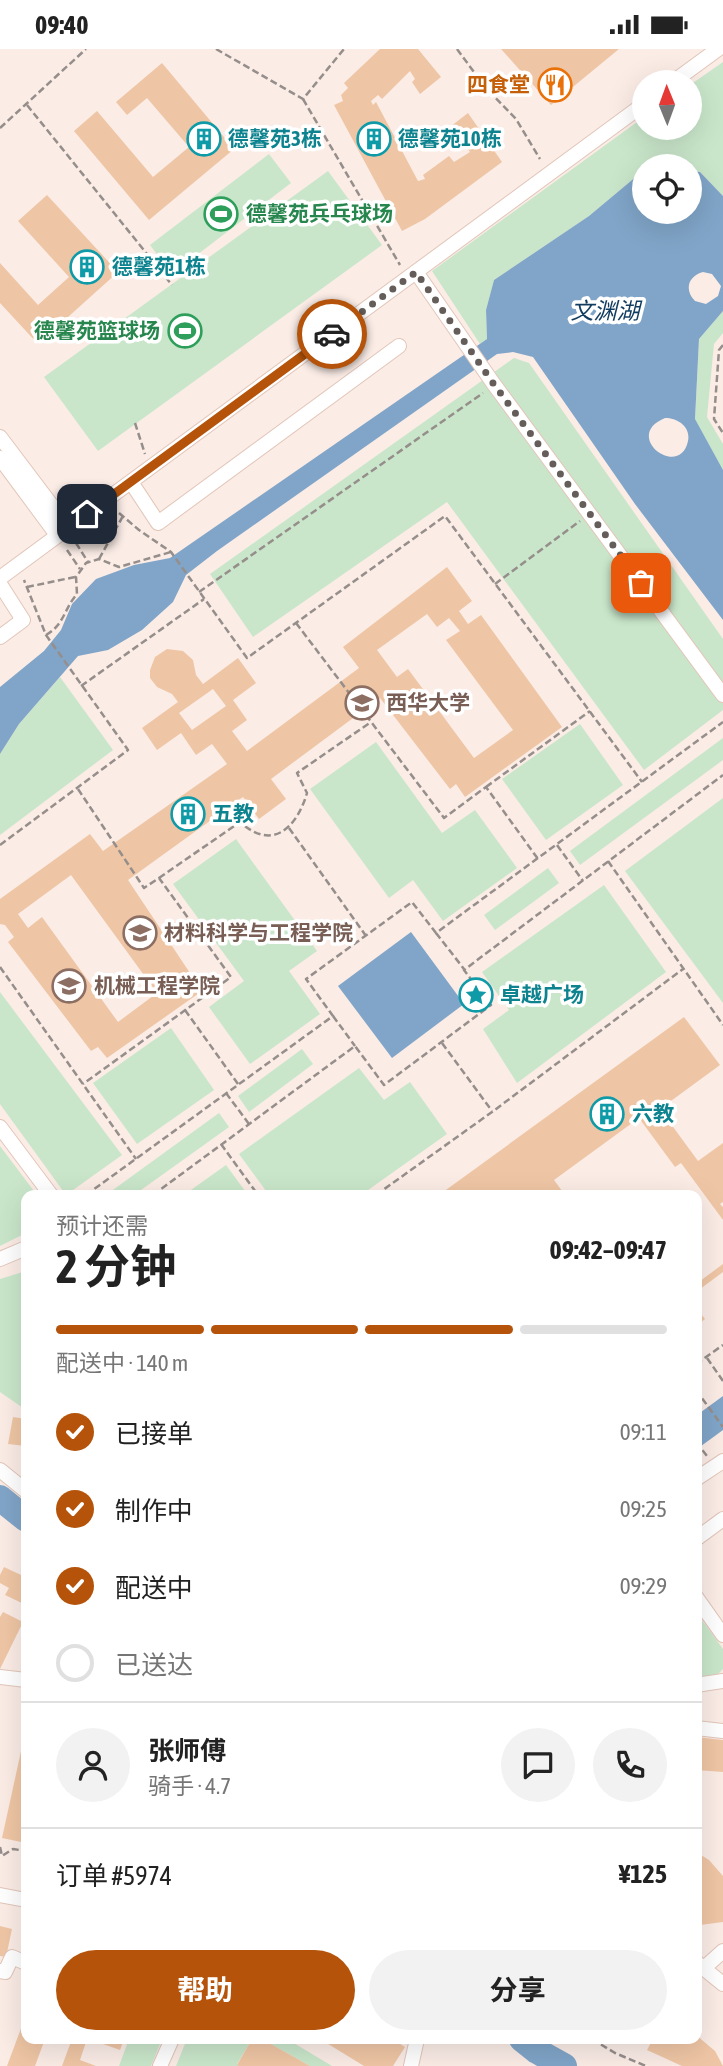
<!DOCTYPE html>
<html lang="zh">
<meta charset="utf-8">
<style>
body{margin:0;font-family:"Asap Condensed","Noto Sans SC",sans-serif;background:#f2f2f2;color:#222;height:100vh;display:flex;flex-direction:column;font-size:26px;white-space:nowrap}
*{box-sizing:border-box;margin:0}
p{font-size:23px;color:#767676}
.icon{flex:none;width:38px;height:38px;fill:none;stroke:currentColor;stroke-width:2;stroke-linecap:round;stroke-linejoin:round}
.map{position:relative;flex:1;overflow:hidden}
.drawer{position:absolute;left:21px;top:1141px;width:681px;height:854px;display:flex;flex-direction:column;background:#fff;border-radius:14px;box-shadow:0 7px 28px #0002}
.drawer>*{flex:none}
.needle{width:46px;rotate:359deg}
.fabs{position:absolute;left:632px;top:21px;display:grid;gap:14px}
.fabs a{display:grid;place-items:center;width:70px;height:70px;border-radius:50%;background:#fff;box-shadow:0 7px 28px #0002;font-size:35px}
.pin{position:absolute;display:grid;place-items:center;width:60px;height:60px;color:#fff;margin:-30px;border-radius:14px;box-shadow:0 4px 10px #0006}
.courier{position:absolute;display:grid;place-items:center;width:70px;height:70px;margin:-35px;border:5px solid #b45309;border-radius:50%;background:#fff;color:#222;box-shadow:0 2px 9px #0007}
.summary em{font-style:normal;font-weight:700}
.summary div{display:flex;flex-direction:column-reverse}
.summary{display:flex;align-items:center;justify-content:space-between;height:119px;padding:0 35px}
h1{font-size:46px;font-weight:700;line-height:52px}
.bar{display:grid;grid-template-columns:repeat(4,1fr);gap:10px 7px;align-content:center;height:84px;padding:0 35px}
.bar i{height:9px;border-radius:5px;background:#e0e0e0}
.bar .on{background:#b45309}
.bar p{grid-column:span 4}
.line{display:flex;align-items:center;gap:18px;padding:0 35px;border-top:2px solid #e0e0e0}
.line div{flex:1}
.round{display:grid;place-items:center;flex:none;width:74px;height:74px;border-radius:37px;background:#f2f2f2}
ol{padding:0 35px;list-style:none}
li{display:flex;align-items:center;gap:21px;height:77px}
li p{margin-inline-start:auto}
li .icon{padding:7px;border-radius:50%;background:#b45309;color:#fff;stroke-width:4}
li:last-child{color:#767676}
li i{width:38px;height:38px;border:4px solid #e0e0e0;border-radius:50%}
.primary-button{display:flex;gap:14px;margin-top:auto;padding:14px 35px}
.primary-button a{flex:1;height:80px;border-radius:42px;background:#b45309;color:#fff;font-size:28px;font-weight:700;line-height:80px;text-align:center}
.primary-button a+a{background:#f2f2f2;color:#222}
.status{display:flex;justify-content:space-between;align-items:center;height:49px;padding:0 35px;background:#fff;direction:ltr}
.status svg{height:19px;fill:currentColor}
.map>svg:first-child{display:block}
</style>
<div class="status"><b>09:40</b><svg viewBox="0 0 49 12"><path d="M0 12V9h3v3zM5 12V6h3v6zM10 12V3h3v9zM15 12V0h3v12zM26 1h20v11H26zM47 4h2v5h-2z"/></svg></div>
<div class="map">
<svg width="723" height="2017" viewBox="0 0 723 2017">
<rect width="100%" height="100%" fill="#fdf7f5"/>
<path fill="#fbece6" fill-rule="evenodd" d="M 0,0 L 723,0 L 723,2017 L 0,2017 ZM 644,33 L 690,33 L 690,79 L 644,79 ZM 644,117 L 690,117 L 690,163 L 644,163 ZM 26,1146 L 696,1146 L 696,1990 L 26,1990 Z"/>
<g fill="#c9e6ca">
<polygon points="723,13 723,147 700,123 690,122 690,117 644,117 644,121 589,167 494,231 486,261 487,290 480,295 432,222 644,68 644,79 690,79 690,36"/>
<polygon points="269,105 291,134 172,225 150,196"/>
<polygon points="328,122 382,196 98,402 44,328"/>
<polygon points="723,262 723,284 714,295 707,368 723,395 723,421 695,371 699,290"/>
<polygon points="514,309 529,314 723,590 723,661 644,721 447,453 253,588 210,525"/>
<polygon points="60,628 113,701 0,786 0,705 19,675"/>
<polygon points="580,675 623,736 546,791 502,730"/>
<polygon points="723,689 723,711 580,816 570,802"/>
<polygon points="376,693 442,784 475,761 517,819 443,872 413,831 389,849 310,740"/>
<polygon points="723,749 723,954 625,822"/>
<polygon points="236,790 317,902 289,922 320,965 250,1015 209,958 244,932 173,835"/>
<polygon points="548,819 559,834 495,881 484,866"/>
<polygon points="604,836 666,923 517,1034 483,980 509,961 482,923"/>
<polygon points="0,943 122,1106 66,1146 0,1055"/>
<polygon points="171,979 214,1041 137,1095 93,1034"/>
<polygon points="302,1000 313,1015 249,1063 238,1047"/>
<polygon points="359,1019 384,1051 410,1033 447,1085 361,1146 269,1146 239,1105"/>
<polygon points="219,1064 229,1078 134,1146 106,1146"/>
<polygon points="0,1097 37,1146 26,1146 26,1184 0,1197"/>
<polygon points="226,1116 248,1146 184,1146"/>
<polygon points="26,1222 26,1361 0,1343 0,1230"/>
<polygon points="696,1563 723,1600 723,1620 717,1626 696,1630"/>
<polygon points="129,1990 162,1990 151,2017 119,2017"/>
<polygon points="187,1990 252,1990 237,2015 239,2017 176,2017"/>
<polygon points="262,1990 287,1990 332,2017 310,2017"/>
</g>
<g fill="#80a5c8" fill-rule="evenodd">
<path d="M 644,121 L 644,163 L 690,163 L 690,122 L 700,123 L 723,147 L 723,262 L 699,290 L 695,370 L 723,421 L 723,571 L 635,455 L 533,308 L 513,303 L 497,305 L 217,502 L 186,526 L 173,553 L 142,581 L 108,601 L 78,607 L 19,675 L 0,705 L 0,638 L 44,602 L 61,581 L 72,555 L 96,530 L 134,516 L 170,509 L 487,290 L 486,261 L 494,231 L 589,167 ZM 703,223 L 712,225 L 721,237 L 718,247 L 706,255 L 695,252 C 684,241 688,227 703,223 ZM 665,369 C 678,369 691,378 688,392 C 680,431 621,387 665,369 Z"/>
<polygon points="411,883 464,955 392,1009 338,937"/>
<polygon points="723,1347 723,1381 697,1400 697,1366"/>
</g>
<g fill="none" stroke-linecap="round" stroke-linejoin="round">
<g stroke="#80a5c8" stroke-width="26">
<polyline points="0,1449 26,1470"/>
<polyline points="522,1990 537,2002 564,2017"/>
</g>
</g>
<g fill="#efc6a5" fill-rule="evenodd">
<polygon points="380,0 418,0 441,28 420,45 412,33 415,30 410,22 382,50 378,46 371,52 373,56 376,53 418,132 425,130 423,126 449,107 454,113 470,103 459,88 454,92 446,81 468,64 502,113 425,170 402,182 334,56 343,52 341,46 348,39 344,34"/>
<polygon points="501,0 619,0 551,56"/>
<polygon points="162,14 234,100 149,171 74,82 97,62 153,128 189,98 147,49 127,66 116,53"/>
<polygon points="47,146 118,223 38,295 0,254 0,214 38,256 69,228 18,172"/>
<path d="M 447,518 L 472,552 L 459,562 L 468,575 L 481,566 L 562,678 L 465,748 L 456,735 L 450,740 L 380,649 L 271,730 L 286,750 L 259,770 L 243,748 L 128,831 L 202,942 L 107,1009 L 98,998 L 91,1002 L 8,893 L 14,888 L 5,876 L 0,875 L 0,850 L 90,785 L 103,802 L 227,715 L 212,695 L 196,706 L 181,684 L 157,701 L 142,679 L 178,653 L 172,645 L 157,638 L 150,629 L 150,621 L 155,608 L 167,600 L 183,602 L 193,611 L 196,626 L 203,635 L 238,609 L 256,634 L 233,651 L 247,671 L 232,682 L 247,702 L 359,619 L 343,598 ZM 427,565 L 437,578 L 449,569 L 460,582 L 446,591 L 513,681 L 474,709 L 408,620 L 397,628 L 377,601 ZM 213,640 L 226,657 L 192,681 L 179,664 ZM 71,826 L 157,944 L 118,973 L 42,868 L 28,879 L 18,865 Z"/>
<polygon points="684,968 720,1016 660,1060 698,1112 723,1094 723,1153 720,1155 723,1158 723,1171 681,1114 675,1118 639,1069 554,1131 565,1146 439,1146"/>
<polygon points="723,1215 723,1223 696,1243 696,1235"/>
<polygon points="696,1259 705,1270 696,1277"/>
<polygon points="13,1368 26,1370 26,1397 8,1395"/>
<polygon points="4,1518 21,1526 23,1521 26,1523 26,1556 5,1546 9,1539 0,1534 0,1526"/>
<polygon points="3,1563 23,1573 0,1620 0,1568"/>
<polygon points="25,1684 26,1684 26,1794 2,1789"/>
<polygon points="696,1688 723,1691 723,1723 696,1721"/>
<polygon points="696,1803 709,1811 723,1827 723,1873 700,1876 696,1859"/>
<polygon points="0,1877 12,1880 6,1908 0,1907"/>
<polygon points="26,1966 26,1990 45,1990 35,2017 7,2017"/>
<polygon points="696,1986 715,2002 723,2017 682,2017 647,2001 653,1990 696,1990"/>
<polygon points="72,1990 87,1990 80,2011 96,2017 62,2017"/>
<polygon points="89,1990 124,1990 120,2001"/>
<polygon points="252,1990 262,1990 310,2017 239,2017 237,2016"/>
<polygon points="320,1990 392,1990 405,1998 393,2017 364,2017"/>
</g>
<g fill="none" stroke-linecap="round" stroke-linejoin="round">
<defs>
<g id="minor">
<polyline points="673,33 718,0"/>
<polyline points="416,223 493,334 723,646"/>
<polyline points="0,388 68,478"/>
<polyline points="0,409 57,486"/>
<polyline points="131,433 158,474 399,297"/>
<polyline points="0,529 644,55"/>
<polyline points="0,535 23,571 0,588"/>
<polyline points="0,1078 51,1146"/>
<polyline points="0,1210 26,1199"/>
<polyline points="0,1421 26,1442"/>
<polyline points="696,1430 723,1412"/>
<polyline points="696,1490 723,1470"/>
<polyline points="696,1548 723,1586"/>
<polyline points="0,1628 26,1631"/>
<polyline points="696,1636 723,1632"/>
<polyline points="696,1679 723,1682"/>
<polyline points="0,1846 26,1851"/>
<polyline points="696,1913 723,1935"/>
<polyline points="704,1919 723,1902"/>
<polyline points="0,1922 5,1923 12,1908 26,1914"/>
<polyline points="160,2017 172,1990"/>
<polyline points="411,2017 417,1990"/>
</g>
</defs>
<use href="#minor" stroke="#e2c6b9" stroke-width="16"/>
<g stroke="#958e8b" stroke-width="2.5" stroke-dasharray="7 3.5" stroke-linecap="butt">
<polyline points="216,0 303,50 344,0"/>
<polyline points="457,0 485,38 516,70 540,110"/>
<polyline points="303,50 400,216"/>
<polyline points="27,56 172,236"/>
<polyline points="0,79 86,0"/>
<polyline points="723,296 719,301 714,370 723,384"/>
<polyline points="135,374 145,405"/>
<polyline points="119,464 139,481 171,503 247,609 445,467 642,733"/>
<polyline points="76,494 88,513"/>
<polyline points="67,501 80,520"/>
<polyline points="99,510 123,467"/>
<polyline points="495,535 580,472"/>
<polyline points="27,538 75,528"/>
<polyline points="199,543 483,344"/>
<polyline points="296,574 444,769 486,738 538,810"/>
<path d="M 46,586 C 64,576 64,560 77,545 L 76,528 L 86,514 L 99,510 L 119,518 L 171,503"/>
<polyline points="81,637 204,550"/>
<polyline points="486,738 590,662"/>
<polyline points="78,740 144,839 159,829 231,928 83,1035"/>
<polyline points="289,779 366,887"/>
<polyline points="0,796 128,701 46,586 24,531"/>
<polyline points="557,796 583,832"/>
<polyline points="608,812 723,976"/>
<path d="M 159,829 L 240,773 C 273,803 297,778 307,744 L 297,724 L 371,673"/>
<polyline points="436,884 464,920"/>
<polyline points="0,918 136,1110"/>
<polyline points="185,961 238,1035"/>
<polyline points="333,967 355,997"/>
<polyline points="442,994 492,1062"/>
<polyline points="226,1044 249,1075"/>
<polyline points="221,1095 258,1146"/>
<polyline points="86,1146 333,967 306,930 412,853 436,884 723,673"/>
<polyline points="153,1146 355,997 384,1036 491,956 464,921 723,726"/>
<polyline points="376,1146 492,1063 683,920"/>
<polyline points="707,1309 723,1332"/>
<polyline points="696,1315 723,1296"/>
<polyline points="696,1341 723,1378"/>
<polyline points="696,1393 707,1407"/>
<polyline points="0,1798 2,1807 13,1800 26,1802"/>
<polyline points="592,1990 615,2004 646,2017"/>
</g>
<use href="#minor" stroke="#fff" stroke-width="14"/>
</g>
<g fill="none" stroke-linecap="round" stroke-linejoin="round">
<polyline stroke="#655d5a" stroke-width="7" stroke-dasharray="0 12.6" points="332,285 416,223 493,334 641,534"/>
<polyline stroke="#b45309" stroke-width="9" points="87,465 332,285"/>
</g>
<defs>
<symbol id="restaurant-ring" viewBox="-11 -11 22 22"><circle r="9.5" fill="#fff" stroke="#e8710a" stroke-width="1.5"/><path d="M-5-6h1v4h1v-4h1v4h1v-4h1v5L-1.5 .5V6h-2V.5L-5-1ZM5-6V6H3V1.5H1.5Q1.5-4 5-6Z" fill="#e8710a"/></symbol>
<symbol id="building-ring" viewBox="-11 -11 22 22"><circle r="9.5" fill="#fff" stroke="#0f9aa8" stroke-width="1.5"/><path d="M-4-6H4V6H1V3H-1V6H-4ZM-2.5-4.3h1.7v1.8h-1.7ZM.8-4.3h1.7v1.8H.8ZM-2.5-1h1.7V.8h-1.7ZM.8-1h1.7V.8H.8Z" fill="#0f9aa8"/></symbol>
<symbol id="stadium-ring" viewBox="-11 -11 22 22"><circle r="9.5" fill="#fff" stroke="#2e9e5b" stroke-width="1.5"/><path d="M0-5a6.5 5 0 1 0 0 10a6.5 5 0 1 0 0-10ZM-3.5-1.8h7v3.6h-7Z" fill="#2e9e5b"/></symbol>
<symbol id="university-ring" viewBox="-11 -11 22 22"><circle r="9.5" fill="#fff" stroke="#8d6e63" stroke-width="1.5"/><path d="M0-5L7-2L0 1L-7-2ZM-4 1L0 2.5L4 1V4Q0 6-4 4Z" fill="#8d6e63"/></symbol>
<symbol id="sight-ring" viewBox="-11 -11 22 22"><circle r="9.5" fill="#fff" stroke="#0f9aa8" stroke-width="1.5"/><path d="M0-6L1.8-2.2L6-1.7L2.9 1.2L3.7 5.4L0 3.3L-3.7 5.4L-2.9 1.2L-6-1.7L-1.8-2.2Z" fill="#0f9aa8"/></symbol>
</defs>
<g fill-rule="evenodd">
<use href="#restaurant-ring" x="536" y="17" width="38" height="38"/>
<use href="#building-ring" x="185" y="71" width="38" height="38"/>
<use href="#building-ring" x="355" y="71" width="38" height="38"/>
<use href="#stadium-ring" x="202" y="146" width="38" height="38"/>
<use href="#building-ring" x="68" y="199" width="38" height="38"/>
<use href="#stadium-ring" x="166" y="263" width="38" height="38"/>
<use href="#university-ring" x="343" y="635" width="38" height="38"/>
<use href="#building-ring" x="169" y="746" width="38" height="38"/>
<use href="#university-ring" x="121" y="865" width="38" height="38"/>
<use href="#university-ring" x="50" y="918" width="38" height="38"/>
<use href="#sight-ring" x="457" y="927" width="38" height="38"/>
<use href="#building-ring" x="588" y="1046" width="38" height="38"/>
</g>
<g text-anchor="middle" stroke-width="7" stroke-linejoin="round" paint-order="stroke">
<g font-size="21" font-weight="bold" fill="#c56008" stroke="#fff" text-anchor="end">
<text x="530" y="43">四食堂</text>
</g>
<g font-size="21" font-weight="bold" fill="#0d838f" stroke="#fff" text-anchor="start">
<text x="228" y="97">德馨苑3栋</text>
<text x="398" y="97">德馨苑10栋</text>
<text x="112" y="225">德馨苑1栋</text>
<text x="212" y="772">五教</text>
<text x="500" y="953">卓越广场</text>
<text x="632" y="1072">六教</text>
</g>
<g font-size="21" font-weight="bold" fill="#27864d" stroke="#fff" text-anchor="start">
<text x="246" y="172">德馨苑兵乓球场</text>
<text x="160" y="289" text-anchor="end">德馨苑篮球场</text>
</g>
<g font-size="21" font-weight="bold" fill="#785e54" stroke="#fff" text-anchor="start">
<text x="386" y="661">西华大学</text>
<text x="164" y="891">材料科学与工程学院</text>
<text x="94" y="944">机械工程学院</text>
</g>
<g font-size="23" font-style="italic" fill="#123c5f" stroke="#fff">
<text x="605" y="270">文渊湖</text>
</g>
</g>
</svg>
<div class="fabs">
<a><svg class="needle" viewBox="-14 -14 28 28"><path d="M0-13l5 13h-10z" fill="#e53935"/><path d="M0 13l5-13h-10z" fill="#767676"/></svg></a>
<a><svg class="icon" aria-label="locate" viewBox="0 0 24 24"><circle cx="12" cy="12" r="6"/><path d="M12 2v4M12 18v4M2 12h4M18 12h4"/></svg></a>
</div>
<div class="pin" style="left:641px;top:534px;background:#ea580c"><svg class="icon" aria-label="bag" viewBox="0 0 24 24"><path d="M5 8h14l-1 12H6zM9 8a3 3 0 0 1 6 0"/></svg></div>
<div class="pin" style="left:87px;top:465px;background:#1f2937"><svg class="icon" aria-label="home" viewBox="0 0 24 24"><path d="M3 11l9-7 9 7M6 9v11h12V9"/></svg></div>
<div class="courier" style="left:332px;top:285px"><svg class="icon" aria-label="car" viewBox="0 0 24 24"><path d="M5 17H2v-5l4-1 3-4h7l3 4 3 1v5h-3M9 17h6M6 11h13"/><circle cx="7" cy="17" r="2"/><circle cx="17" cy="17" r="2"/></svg></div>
<section class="drawer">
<div class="summary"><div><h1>2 分钟</h1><p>预计还需</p></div><em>09:42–09:47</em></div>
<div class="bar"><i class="on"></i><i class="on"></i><i class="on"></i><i></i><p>配送中 · 140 m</p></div>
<ol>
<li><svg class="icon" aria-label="check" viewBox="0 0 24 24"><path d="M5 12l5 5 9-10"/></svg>已接单<p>09:11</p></li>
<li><svg class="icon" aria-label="check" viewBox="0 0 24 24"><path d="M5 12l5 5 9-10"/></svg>制作中<p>09:25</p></li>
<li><svg class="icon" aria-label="check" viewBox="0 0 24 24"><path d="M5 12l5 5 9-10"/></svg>配送中<p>09:29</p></li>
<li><i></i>已送达</li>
</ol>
<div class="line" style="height:126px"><a class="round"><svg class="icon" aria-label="person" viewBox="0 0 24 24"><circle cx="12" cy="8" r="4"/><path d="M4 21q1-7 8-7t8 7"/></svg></a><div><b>张师傅</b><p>骑手 · 4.7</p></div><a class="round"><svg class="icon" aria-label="chat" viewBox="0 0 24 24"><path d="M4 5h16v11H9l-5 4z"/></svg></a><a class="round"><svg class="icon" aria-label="phone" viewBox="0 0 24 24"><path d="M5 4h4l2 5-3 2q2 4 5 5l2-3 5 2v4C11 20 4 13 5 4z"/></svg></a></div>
<div class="line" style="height:91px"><div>订单 #5974</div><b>¥125</b></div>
<div class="primary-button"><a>帮助</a><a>分享</a></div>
</section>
</div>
